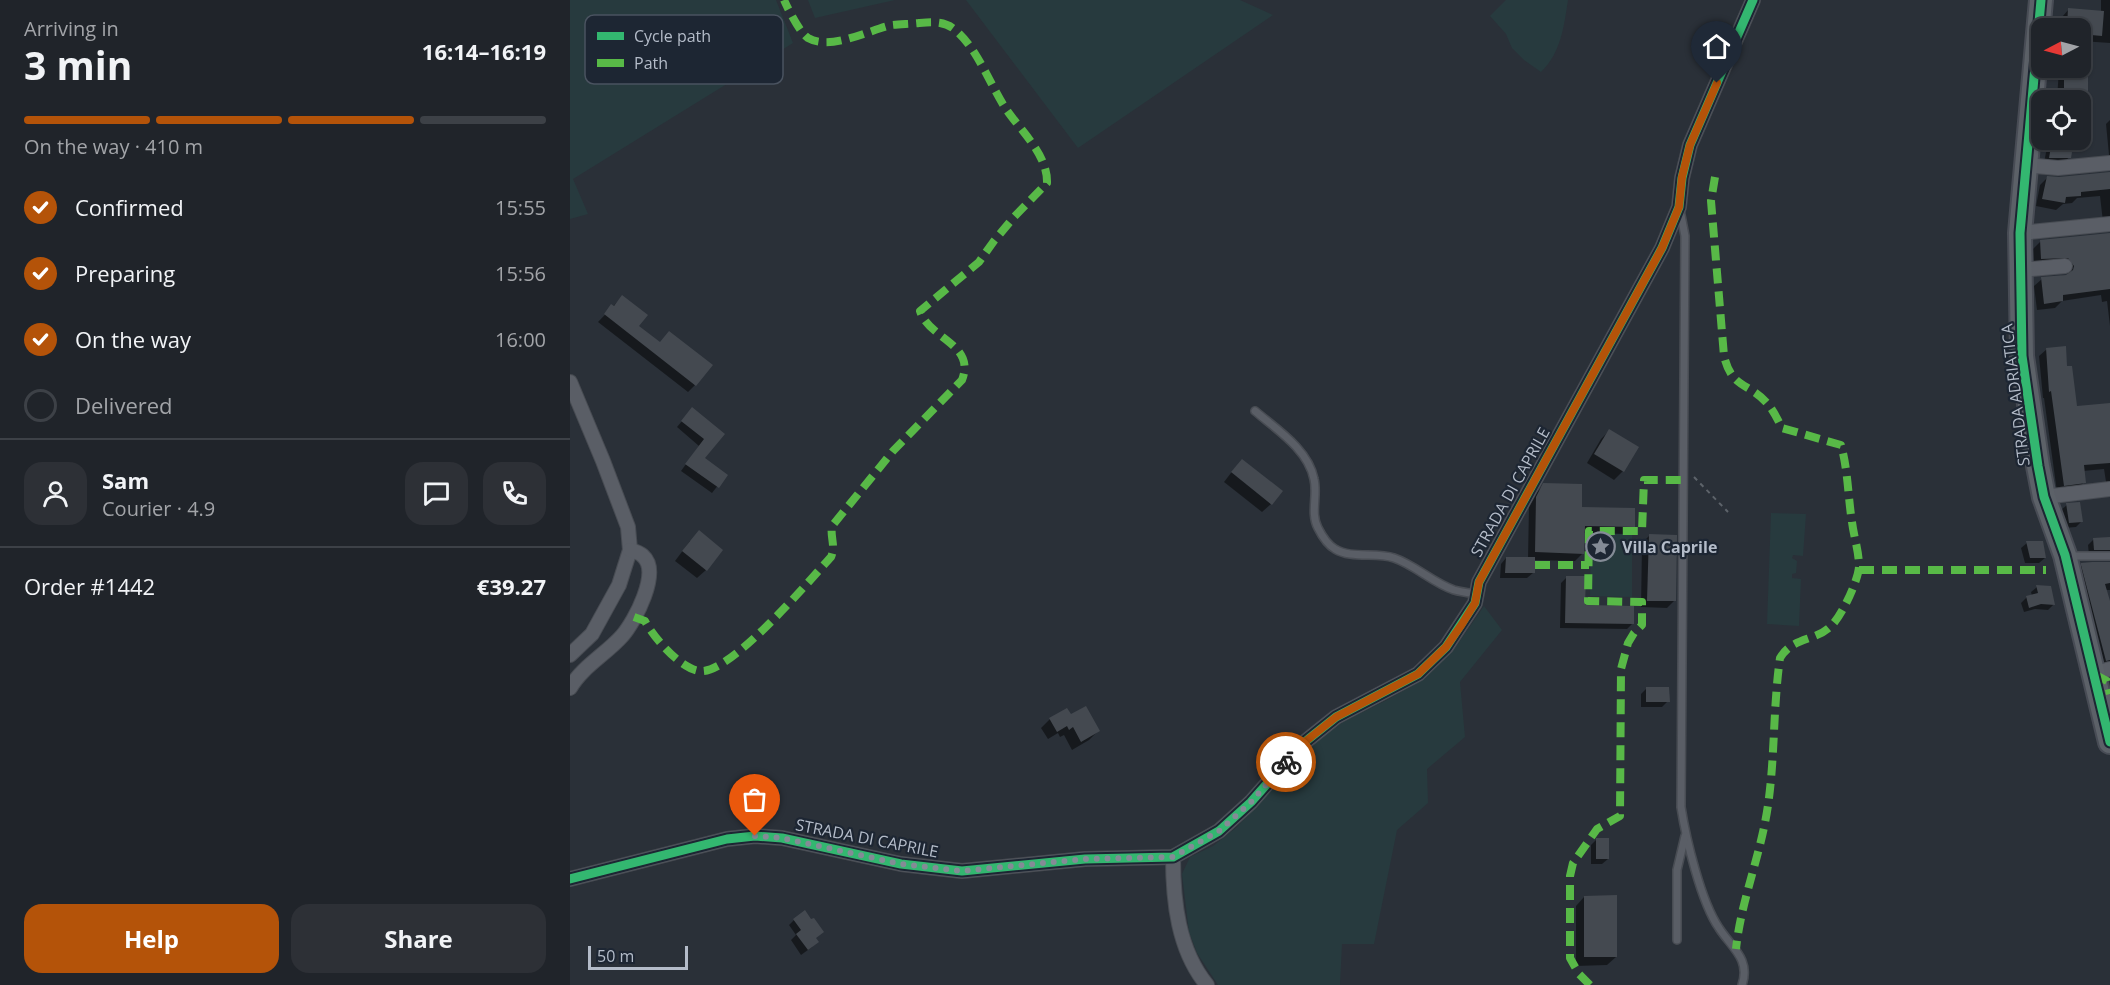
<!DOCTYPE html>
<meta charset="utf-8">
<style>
body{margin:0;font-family:"Open Sans",sans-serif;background:#2d3036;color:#f1f3f6;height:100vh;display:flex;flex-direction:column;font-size:22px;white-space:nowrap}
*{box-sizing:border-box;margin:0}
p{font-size:20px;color:#a2a4a8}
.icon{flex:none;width:33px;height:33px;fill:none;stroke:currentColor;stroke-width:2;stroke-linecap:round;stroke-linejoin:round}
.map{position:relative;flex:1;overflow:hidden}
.panel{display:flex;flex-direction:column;background:#20242a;width:570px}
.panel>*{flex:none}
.needle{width:39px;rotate:264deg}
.buttons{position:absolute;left:1461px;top:18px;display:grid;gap:12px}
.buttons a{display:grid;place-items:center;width:60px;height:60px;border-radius:12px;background:#20242a;box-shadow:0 2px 4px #0004,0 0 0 2px #3d4147;font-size:30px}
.scale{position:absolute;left:18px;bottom:15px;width:100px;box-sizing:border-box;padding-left:6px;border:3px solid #b4bcc9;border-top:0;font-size:16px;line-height:21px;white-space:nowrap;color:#b4bcc9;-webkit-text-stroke:4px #1d2633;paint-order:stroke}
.pin{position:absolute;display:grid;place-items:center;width:51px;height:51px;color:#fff;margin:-62px -26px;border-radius:50% 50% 50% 0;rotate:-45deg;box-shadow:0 0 6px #0007}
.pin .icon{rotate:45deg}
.courier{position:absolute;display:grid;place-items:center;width:60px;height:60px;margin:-30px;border:4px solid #b45309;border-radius:50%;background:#fff;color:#222;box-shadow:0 2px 8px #0007}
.headline em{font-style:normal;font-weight:700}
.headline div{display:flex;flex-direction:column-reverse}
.headline{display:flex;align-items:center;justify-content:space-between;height:102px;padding:0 24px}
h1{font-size:39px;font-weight:700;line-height:45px}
.bar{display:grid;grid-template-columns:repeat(4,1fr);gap:9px 6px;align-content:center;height:72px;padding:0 24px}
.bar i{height:8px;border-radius:4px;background:#3d4147}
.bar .active{background:#b45309}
.bar p{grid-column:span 4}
.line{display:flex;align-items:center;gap:15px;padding:0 24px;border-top:2px solid #3d4147}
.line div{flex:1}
.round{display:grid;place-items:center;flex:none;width:63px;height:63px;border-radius:18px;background:#2d3036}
ol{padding:0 24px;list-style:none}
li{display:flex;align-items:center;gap:18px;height:66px}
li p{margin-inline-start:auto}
li .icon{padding:6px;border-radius:50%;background:#b45309;color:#fff;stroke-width:4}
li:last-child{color:#a2a4a8}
li i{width:33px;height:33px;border:3px solid #3d4147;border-radius:50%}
.button{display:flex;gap:12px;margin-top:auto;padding:12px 24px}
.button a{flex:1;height:69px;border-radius:18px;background:#b45309;color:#fff;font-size:24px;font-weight:700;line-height:69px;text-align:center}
.button a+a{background:#2d3036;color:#f1f3f6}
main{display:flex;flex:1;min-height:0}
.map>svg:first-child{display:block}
</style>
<main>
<section class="panel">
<div class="headline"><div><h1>3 min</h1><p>Arriving in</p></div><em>16:14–16:19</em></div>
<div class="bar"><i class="active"></i><i class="active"></i><i class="active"></i><i></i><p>On the way · 410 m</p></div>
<ol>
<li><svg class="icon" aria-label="check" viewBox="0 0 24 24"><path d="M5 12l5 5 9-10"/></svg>Confirmed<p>15:55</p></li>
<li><svg class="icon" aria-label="check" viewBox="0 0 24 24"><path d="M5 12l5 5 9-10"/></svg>Preparing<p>15:56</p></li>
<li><svg class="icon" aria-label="check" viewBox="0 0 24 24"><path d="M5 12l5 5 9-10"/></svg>On the way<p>16:00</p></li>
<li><i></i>Delivered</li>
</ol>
<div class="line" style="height:108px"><a class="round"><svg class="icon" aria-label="person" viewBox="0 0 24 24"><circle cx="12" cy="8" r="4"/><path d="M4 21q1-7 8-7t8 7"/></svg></a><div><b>Sam</b><p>Courier · 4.9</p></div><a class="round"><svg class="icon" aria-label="chat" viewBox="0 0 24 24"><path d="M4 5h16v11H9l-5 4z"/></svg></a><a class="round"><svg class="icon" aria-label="phone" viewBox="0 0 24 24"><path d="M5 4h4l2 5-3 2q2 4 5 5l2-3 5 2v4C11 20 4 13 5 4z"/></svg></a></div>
<div class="line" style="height:78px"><div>Order #1442</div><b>€39.27</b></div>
<div class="button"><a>Help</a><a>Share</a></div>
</section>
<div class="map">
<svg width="1540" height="985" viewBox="0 0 1540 985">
<rect width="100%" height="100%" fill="#2a3038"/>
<g fill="#273a3e">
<polygon points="0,0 206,0 223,43 3,179 18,214 0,219"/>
<polygon points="238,0 325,0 245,18"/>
<polygon points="396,0 670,0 703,15 508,148"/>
<path d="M 936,0 L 998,0 C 994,26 991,53 971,72 L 954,60 L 942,48 L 936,34 L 920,16 Z"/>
<polygon points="1201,513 1236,514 1233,556 1223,555 1222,558 1227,561 1226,573 1222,574 1222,578 1231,579 1229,626 1197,624"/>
<polygon points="1021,533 1062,534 1062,597 1020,596"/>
<polygon points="914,606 932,630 890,682 895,737 857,769 858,803 827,830 804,944 772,944 770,985 648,985 627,953 619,932 612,874 620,857 643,846 667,827 743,744 773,722 815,701 854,679 885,648"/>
</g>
<g fill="#0007">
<polygon points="1531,0 1540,0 1540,43 1511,41 1510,47 1510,28 1491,28 1492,17 1499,9 1531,12"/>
<polygon points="1489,68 1509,68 1517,96 1510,102 1487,100"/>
<polygon points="1540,120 1540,165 1536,124"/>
<polygon points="1481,140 1503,140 1499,157 1494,163 1474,163 1478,142"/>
<polygon points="1540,174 1540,225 1533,222 1530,196 1507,198 1502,203 1493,204 1486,210 1466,206 1470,185 1477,178 1489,178"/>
<polygon points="1540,235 1540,326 1537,301 1532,302 1531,295 1492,301 1485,308 1467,310 1464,286 1472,279 1497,275 1498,274 1491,264 1464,266 1463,249 1471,241"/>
<polygon points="52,297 67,326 125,385 118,392 28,322"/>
<polygon points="1477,349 1496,368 1506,408 1540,404 1540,490 1537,488 1534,469 1513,471 1514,482 1507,490 1487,492 1474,398 1473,398 1469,356"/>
<polygon points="117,415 153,434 133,458 156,475 142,493 111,471 129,446 107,427"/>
<polygon points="1039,431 1053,471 1044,480 1017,463 1031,439"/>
<polygon points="664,469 701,504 692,512 654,482"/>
<polygon points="974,485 1010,508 1063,526 1056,534 1013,533 1013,553 1005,561 963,560 963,573 957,578 930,578 931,564 936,558 958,558 959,506 966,493"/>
<polygon points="1497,505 1512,521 1506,527 1494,528 1491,510"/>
<polygon points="1079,536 1104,601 1097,608 1071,607 1072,543"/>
<polygon points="1540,538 1540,553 1519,555 1518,545 1524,539"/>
<polygon points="120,541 136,570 127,578 105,561"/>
<polygon points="1457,543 1475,558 1469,563 1455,563 1451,548"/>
<polygon points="1540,563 1540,590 1535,590 1540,607 1540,674 1534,668 1504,573 1512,565"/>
<polygon points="996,578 1014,607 1062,624 1057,629 990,628 991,583"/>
<polygon points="1467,587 1484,604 1478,610 1465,609 1454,612 1451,603 1457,597 1462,596 1461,592"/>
<polygon points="1077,688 1098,701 1092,707 1071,707 1071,694"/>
<polygon points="500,716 528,731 519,740 502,750 494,735 490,737 488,733 478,739 471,728 480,719"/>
<polygon points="1027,839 1038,859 1032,864 1021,864 1021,845"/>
<polygon points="1014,897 1046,957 1037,965 1006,966 1006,906"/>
<polygon points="224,920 245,939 242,947 231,955 221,940 226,935 219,925"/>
</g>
<g fill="#444950">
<polygon points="1498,8 1534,11 1532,36 1510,34 1510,28 1497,28"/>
<rect x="1494" y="68" width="24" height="28"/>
<polygon points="1482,140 1504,140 1501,158 1479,158"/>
<polygon points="1540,172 1540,189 1511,192 1511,196 1496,197 1495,203 1472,199 1477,176 1489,177"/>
<polygon points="1540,233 1540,289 1493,295 1493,301 1474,304 1471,277 1496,275 1503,270 1504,266 1498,258 1471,259 1470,240"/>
<polygon points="52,295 78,315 69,326 90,342 99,331 143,365 126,386 34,314 41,304 44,306"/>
<polygon points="1496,346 1497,366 1502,366 1507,406 1540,403 1540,463 1514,465 1516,483 1494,486 1481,391 1479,392 1476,348"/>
<polygon points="122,407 155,434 135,458 158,475 149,488 115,464 134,439 111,421"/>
<polygon points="1039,429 1069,447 1054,472 1024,454"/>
<polygon points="672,459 713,491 702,505 661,472"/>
<polygon points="973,483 1012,484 1012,507 1065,508 1065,527 1015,526 1014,554 965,552 966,497"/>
<polygon points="1510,502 1513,522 1499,523 1496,503"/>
<polygon points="129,530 153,550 137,571 112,551"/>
<polygon points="1079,534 1107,535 1106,601 1077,601"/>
<polygon points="1540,537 1540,550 1524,550 1523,538"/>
<polygon points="1456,541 1473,541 1476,558 1460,558"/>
<polygon points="936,557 965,557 965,573 935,573"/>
<polygon points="1522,562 1540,562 1540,583 1535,584 1540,601 1540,660 1536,661 1511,565 1511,563"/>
<polygon points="996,576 1016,576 1015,605 1064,606 1064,624 995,623"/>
<polygon points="1466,585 1481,586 1485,605 1471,604 1459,608 1456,596 1468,593"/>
<polygon points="1076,687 1099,687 1100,702 1076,702"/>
<polygon points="516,706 530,731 511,742 503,727 499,730 497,726 487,732 479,718 497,708 501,714"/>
<rect x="1026" y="838" width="13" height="21"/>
<polygon points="1047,895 1047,957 1014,957 1014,896"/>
<polygon points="235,910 241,919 244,918 254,932 246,938 249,942 238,950 226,934 231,930 223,919"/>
</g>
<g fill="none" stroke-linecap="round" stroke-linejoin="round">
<defs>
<g id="service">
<path d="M 1110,210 L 1115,236 L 1111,807 C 1116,839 1131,902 1149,928 C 1161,947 1181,959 1172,985"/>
<path d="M 685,411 C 706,429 738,449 744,479 C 748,495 740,513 748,528 C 752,536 758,545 765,549 C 781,559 806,552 824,558 C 845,565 863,583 884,590 C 891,592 900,593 907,594"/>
<polyline points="1498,556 1540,556"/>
<polyline points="1107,940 1107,870 1115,836"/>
</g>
<g id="minor">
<polyline points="1455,165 1488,168 1540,163"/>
<polyline points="1450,233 1540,224"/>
<polyline points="1450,270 1495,266"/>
<polyline points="0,382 33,461 58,527 60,550 49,585 22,634 0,655"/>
<polyline points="1474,497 1540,489"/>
<polyline points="1524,674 1540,669"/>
<path d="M 0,688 C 12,667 36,654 52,636 C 65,621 91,572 73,556 C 70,553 64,551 60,550"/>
<path d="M 603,857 C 603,901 608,950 637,985"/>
<polyline points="0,879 157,839 185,836 212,838 331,864 392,871 515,859 603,857 649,831 681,802 731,745 766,717 848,674 876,647 905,603 909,582 1092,248 1109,207 1112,178 1120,145 1183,0"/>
</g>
<polyline id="primary" points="1471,0 1450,233 1452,356 1468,466 1474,497 1495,555 1540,742"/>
</defs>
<use href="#service" stroke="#484c53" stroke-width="10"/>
<use href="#minor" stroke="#484c53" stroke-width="16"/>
<use href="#primary" stroke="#484c55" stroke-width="26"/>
<polyline stroke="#5d636a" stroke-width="2" stroke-dasharray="4.5 4.5" stroke-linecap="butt" points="1124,477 1158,512"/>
<use href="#service" stroke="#5a5e66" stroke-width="7"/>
<use href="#minor" stroke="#5a5e66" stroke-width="14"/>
<use href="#primary" stroke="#5c6168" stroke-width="22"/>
<g stroke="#58b947" stroke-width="8" stroke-dasharray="15 8" stroke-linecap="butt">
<path d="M 1145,177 L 1141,201 L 1154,356 C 1162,389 1178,382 1197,403 C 1203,410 1208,420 1212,428 L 1271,445 C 1278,470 1278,497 1282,522 C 1284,538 1289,551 1289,567 C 1288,581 1272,615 1262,625 C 1246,642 1223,636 1210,658 C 1203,707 1205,757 1198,805 C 1191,855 1171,900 1166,949"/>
<polyline points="965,565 1019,565"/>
<polyline points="1289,570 1476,570"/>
<path d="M 64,617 L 75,621 C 83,637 113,672 132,671 C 163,671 238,582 261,557 C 266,546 260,537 262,526 L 323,451 L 392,380 C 406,344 359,339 350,311 L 409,262 L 424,241 L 444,217 L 477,183 C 478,155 451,131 436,109 C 420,85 407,47 384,29 C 374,21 362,22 349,23 C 341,24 331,24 322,25 C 299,30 261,51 238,38 C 230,33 218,9 214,0"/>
<polyline points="1524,674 1537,681 1540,694"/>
<polyline points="1020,985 1009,974 1000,958 1000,876 1003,863 1027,829 1050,816 1051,669 1058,643 1064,633 1072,625 1072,602 1018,601 1019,531 1072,531 1074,480 1113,480"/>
</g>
<defs>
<g id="cycleway">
<polyline points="1471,0 1450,233 1452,356 1468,466 1474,497 1495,555 1540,742"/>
<polyline points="0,879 157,839 185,836 212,838 331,864 392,871 515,859 603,857 649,831 681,802 731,745 766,717 848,674 876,647 905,603 909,582 1092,248 1109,207 1112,178 1120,145 1183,0"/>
</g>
</defs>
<use href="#cycleway" stroke="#1d2633" stroke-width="13"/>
<use href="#cycleway" stroke="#33b770" stroke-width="9"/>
</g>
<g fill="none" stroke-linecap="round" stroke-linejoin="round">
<polyline stroke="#848b96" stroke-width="6" stroke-dasharray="0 10.8" points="185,836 212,838 331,864 392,871 515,859 603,857 649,831 681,802 716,762"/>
<polyline stroke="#b45309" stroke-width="8" points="716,762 731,745 766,717 848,674 876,647 892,624 905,603 909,582 1092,248 1109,207 1112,177 1120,145 1147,83"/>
</g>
<defs>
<symbol id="sight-ring" viewBox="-11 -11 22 22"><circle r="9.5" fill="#1d2633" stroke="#848b96" stroke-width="1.5"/><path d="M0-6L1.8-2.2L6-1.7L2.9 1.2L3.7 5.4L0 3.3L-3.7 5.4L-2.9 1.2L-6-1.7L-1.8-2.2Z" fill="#848b96"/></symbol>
</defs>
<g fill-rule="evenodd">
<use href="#sight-ring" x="1014" y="530" width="33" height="33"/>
</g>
<g text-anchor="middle" stroke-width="4.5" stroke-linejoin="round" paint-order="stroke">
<g font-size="16" fill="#b4bcc9" stroke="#1d2633">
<text transform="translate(1445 395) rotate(-97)" y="6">STRADA ADRIATICA</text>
<text transform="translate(940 492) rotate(-61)" y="6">STRADA DI CAPRILE</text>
<text transform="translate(297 838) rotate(11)" y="6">STRADA DI CAPRILE</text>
</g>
<g font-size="16" font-weight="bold" fill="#b4bcc9" stroke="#1d2633" text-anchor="start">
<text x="1052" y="553">Villa Caprile</text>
</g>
</g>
<rect x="15" y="15" width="198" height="69" rx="9" fill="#1d2633" stroke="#4a5360" stroke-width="1.5"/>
<rect x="27" y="32" width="27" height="8" fill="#33b770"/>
<rect x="27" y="59" width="27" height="8" fill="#58b947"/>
<g font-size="16" fill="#b4bcc9">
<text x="64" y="42">Cycle path</text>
<text x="64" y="69">Path</text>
</g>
</svg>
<div class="buttons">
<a><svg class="needle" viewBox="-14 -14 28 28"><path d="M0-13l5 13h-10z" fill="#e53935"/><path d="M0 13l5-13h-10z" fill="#a2a4a8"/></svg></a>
<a><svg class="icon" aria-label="locate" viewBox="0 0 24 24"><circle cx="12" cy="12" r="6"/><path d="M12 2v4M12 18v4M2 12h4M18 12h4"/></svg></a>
</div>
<div class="scale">50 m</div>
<div class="pin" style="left:185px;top:836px;background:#ea580c"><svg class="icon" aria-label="bag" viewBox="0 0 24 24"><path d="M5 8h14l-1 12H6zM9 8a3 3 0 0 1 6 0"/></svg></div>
<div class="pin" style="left:1147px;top:83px;background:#1f2937"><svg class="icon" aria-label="home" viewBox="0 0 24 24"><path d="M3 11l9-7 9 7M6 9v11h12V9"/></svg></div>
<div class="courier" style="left:716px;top:762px"><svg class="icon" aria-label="bike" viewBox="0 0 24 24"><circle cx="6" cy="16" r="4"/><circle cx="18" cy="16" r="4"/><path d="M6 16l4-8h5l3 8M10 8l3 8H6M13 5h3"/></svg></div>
</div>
</main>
